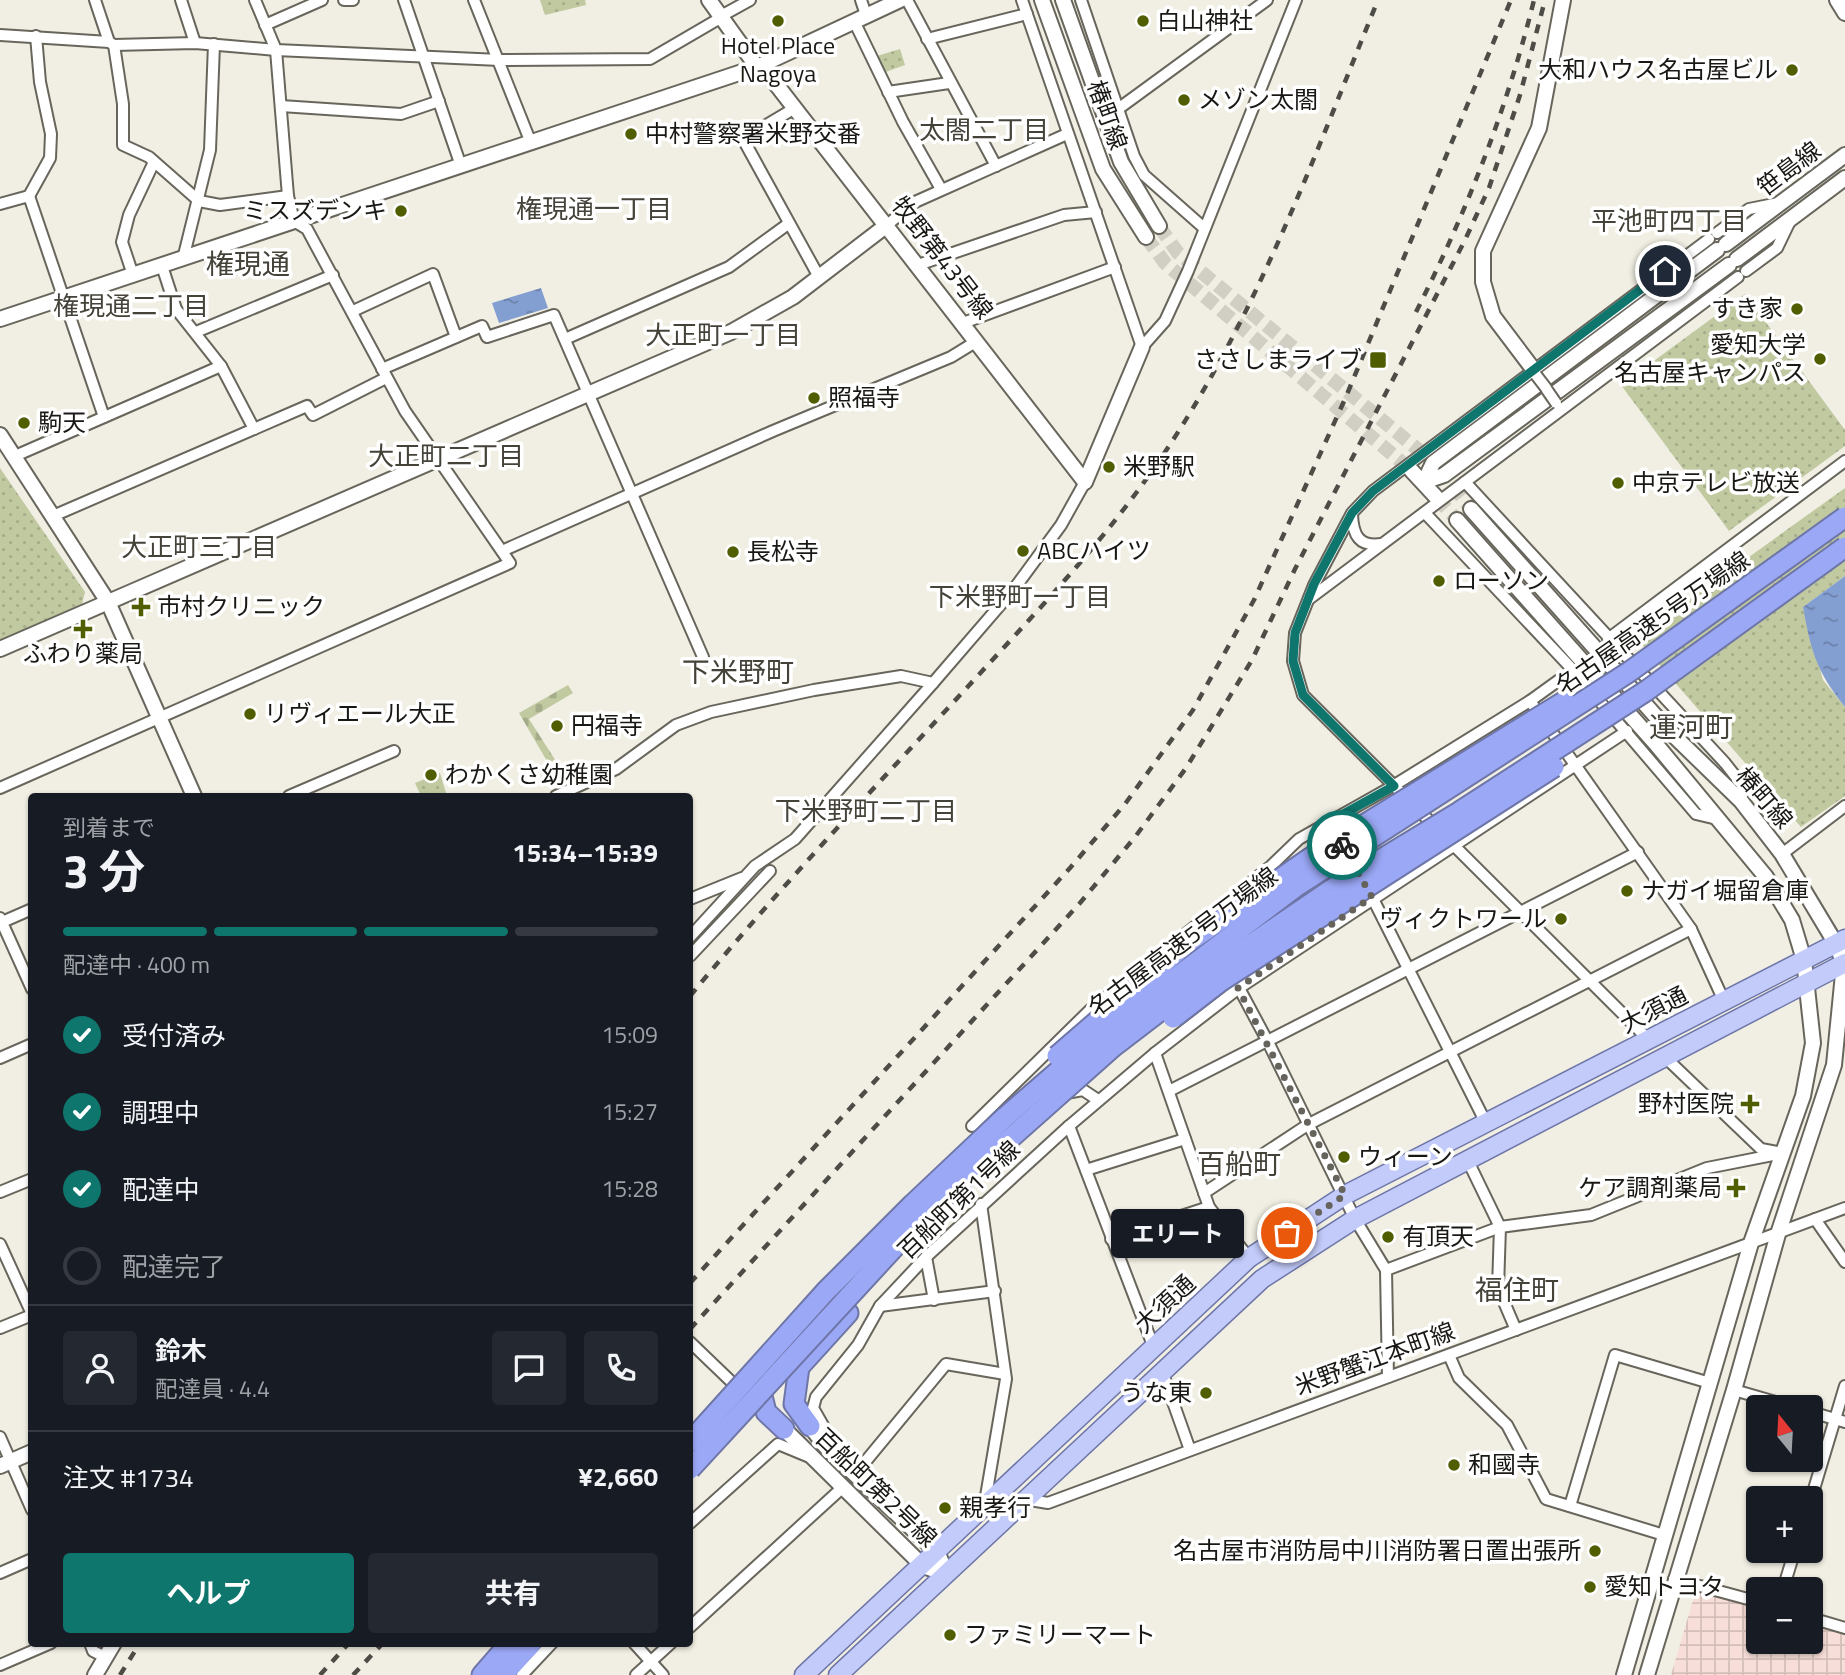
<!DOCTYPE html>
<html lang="ja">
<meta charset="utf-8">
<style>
body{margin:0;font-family:"Titillium Web","Noto Sans JP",sans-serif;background:#242831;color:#f1f3f6;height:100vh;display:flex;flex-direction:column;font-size:26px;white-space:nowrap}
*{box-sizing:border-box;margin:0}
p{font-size:23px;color:#9ea1a6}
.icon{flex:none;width:38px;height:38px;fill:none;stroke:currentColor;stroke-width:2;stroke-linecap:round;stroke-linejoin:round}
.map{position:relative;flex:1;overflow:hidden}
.panel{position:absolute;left:28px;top:793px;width:665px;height:854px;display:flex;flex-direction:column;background:#171b24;border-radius:7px;box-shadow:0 2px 5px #0004}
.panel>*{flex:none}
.needle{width:46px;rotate:342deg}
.fabs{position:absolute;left:1746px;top:1395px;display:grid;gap:14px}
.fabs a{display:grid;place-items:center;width:77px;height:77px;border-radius:7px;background:#171b24;box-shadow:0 2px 5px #0004;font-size:35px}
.pin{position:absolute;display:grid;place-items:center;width:60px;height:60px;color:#fff;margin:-30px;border:4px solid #fff;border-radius:50%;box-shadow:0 2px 7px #0007}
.courier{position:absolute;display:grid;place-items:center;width:70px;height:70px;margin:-35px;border:5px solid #0f766e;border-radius:50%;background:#fff;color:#222;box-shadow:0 2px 9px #0007}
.bubble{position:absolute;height:49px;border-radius:7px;background:#171b24;box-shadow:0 2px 5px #0004;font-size:23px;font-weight:700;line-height:49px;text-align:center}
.headline em{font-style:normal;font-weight:700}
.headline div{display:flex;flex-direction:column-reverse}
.headline{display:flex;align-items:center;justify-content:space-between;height:119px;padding:0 35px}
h1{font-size:46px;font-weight:700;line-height:52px}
.bar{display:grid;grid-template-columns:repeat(4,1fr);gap:10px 7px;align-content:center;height:84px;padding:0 35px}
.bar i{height:9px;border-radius:5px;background:#363941}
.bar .selected{background:#0f766e}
.bar p{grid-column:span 4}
.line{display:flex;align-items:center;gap:18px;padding:0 35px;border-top:2px solid #363941}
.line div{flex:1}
.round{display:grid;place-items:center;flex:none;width:74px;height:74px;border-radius:7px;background:#242831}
ol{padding:0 35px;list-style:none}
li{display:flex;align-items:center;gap:21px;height:77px}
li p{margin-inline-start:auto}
li .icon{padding:7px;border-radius:50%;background:#0f766e;color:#fff;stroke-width:4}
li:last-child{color:#9ea1a6}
li i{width:38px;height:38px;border:4px solid #363941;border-radius:50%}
.cta{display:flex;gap:14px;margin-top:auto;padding:14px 35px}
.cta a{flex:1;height:80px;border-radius:7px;background:#0f766e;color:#fff;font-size:28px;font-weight:700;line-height:80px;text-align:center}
.cta a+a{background:#242831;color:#f1f3f6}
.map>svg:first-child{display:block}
</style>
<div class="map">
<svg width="1845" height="1675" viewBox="0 0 1845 1675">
<defs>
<pattern id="industrial-grid" width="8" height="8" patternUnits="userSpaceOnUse" patternTransform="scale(1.75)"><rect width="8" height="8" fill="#f8ded8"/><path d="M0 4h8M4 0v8" fill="none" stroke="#d4beb8"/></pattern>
<pattern id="grass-dots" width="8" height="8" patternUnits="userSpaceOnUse" patternTransform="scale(1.75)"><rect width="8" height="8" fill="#c0c9a0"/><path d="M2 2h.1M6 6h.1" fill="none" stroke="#a4ac89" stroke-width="1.8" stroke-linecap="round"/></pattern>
<pattern id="cemetery-stones" width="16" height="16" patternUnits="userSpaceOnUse" patternTransform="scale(1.75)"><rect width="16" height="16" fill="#c0c9a0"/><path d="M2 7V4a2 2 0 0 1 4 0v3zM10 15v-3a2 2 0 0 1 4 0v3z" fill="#a4ac89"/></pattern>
<pattern id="water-ripples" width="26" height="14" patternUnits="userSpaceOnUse" patternTransform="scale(1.75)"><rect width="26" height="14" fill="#839ed1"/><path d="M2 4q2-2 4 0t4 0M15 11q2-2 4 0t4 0" fill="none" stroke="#6a80a8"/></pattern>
</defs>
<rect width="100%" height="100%" fill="#f1efe3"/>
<polygon fill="url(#industrial-grid)" points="1696,1590 1759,1608 1759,1642 1811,1642 1811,1623 1845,1632 1845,1675 1671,1675"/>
<g fill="url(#grass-dots)">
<polygon points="540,0 585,0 586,5 545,15"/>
<polygon points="900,49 905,65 883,73 877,56"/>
<polygon points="1745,294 1845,430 1845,446 1729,531 1621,385"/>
<polygon points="0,468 85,592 82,604 0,640"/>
<polygon points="1845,488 1845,576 1803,607 1823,680 1845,707 1845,796 1801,827 1636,638"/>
<polygon points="440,773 447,796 421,796 415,783"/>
</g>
<polygon fill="url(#cemetery-stones)" points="568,685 573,693 529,719 570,783 562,787 519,713"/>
<g fill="url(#water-ripples)">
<polygon points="541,288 548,308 499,323 492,303"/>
<path d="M 1845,576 L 1845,707 C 1816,671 1811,651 1803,607 Z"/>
</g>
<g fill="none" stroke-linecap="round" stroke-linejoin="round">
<g stroke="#d1cfc4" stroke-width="14" stroke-dasharray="14 7" stroke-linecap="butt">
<polyline points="1159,226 1178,253 1427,457"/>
<polyline points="1146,237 1165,263 1411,470"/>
<polyline points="1453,486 1471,509"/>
<polyline points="1437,498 1457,520"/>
</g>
<defs>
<g id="minor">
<polyline points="95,0 109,42"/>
<polyline points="181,0 195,43"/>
<polyline points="344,0 353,0"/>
<polyline points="404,0 461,166"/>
<polyline points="474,0 531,143"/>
<polyline points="861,0 866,15"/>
<polyline points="907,0 996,166"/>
<polyline points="1022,0 1142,347 1165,321 1188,271 1296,0"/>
<polyline points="1081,0 1134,156 1144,175 1204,228"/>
<polyline points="721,16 750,0"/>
<polyline points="854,21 903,122 941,189"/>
<polyline points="265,25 322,0"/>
<polyline points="0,35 109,42 114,45 195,43 276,50 500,60 650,59 722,17"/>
<polyline points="927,39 1027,14"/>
<polyline points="114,45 123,104 123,145 149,157 199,201 220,205 288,196"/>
<polyline points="888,92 949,83"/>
<polyline points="281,106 401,114 439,101"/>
<polyline points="795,108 743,139 819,277"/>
<polyline points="1118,109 1267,0"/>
<polyline points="29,196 50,158 51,134 40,82 36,36"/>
<polyline points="0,204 29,196 104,417"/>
<polyline points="887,225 915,202 1067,134"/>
<polyline points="1717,233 1749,209 1779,203"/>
<polyline points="183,259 210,150 214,44"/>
<polyline points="918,265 1064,215 1096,212"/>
<polyline points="162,266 176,309 221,366 254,429"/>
<polyline points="1746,271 1777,248 1790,221"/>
<polyline points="133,275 122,242 129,215 154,162"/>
<polyline points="353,311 433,274 456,337"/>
<polyline points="963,323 1115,267"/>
<polyline points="196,332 333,275"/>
<polyline points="565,339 729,267 788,224"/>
<polyline points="382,369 482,326 487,337 554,315 703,657"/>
<polyline points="15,456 221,366"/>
<polyline points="1465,482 1725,763 1743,786 1741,801"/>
<polyline points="1425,513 1573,670 1696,814 1717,819"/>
<path d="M 1352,515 C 1353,535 1359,547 1381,544"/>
<polyline points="53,516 307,406 313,415 386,378"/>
<polyline points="502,551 773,431 951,357 977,341"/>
<polyline points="1309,599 1738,277"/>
<polyline points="1608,639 1845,461"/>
<polyline points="1530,701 1573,670"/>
<polyline points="0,788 510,563 405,411 307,229 294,221 288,196 276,50 255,0"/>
<polyline points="289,796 394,751"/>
<polyline points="556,796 616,769 676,725 711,712 814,690 901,676 933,683"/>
<polyline points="1782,854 1845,806"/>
<polyline points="1369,891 1486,1123"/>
<polyline points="690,899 742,878"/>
<polyline points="0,918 32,989"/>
<polyline points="0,923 32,909"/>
<polyline points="690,937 755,866 795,839 933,683 1014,589 1061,525 1085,482"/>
<polyline points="690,956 770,871"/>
<polyline points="1239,988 1268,1042 1355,1219 1386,1270 1388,1377"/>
<polyline points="1649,1040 1303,695 1293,661 1295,633 1314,585 1352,513 1373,491 1709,239"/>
<polyline points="1155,1053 1209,1207 1249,1258"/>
<polyline points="0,1058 32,1044"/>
<polyline points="1667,1059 1761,1149 1777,1152"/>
<polyline points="1169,1091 1638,852"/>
<polyline points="1066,1093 1083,1090 1098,1100"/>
<polyline points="972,1126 1090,1010 1270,867 1299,839 1393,786 1530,701 1691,929 1724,1001"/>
<polyline points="1069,1126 1154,1348"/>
<polyline points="1468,1161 1500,1227 1498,1288 1516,1330"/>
<polyline points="1086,1170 1185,1139"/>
<polyline points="0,1192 32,1179"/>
<polyline points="1204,1193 1309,1124 1691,929"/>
<polyline points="981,1204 1006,1379 985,1502"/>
<polyline points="1815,1219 1845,1262"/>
<polyline points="1111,1239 1209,1207"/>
<polyline points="0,1244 32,1314"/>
<polyline points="926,1257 934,1300"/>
<polyline points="1386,1270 1500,1227 1591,1215 1707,1168 1783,1153"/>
<polyline points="880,1306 995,1291"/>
<polyline points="0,1328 32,1315"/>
<polyline points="690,1342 741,1391"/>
<polyline points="1449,1355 1459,1378 1507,1425 1546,1499 1664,1535"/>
<polyline points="1162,1371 1190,1450"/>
<polyline points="1734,1390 1793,1407"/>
<polyline points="1811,1412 1845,1422"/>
<polyline points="0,1437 32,1510"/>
<polyline points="827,1448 825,1429 813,1408 816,1397 858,1345 880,1306 926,1257 1069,1126 1155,1053 1239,988 1627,731"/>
<polyline points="856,1473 946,1364 1005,1374"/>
<polyline points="1024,1499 1048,1503 1845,1208"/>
<polyline points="1811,1499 1845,1386"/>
<polyline points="1570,1506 1615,1355 1710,1383"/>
<polyline points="690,1523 778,1444 807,1456"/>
<polyline points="0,1573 32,1559"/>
<polyline points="1674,1579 1759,1602"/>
<polyline points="1783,1589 1795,1550"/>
<polyline points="1811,1618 1845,1628"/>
<polyline points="690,1627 842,1488"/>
<polyline points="90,1643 93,1651 105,1657"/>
<polyline points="634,1643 663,1675"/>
<polyline points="0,1665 51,1643"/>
<polyline points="522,1675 552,1643"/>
<polyline points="636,1675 671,1643"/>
</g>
<g id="tertiary">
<polyline points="709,0 757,67 772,79 1085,482"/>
<polyline points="1042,0 1103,169 1146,237"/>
<polyline points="1063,0 1121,162 1159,226"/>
<polyline points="1837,0 1845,13"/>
<polyline points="1726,244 1845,155"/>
<polyline points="1737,259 1845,178"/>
<polyline points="0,319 757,67 900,0"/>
<polyline points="1533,369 1493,316 1483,282 1483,251 1539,128 1563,0"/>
<polyline points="0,435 108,602 194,796"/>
<polyline points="1411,470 1437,498"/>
<polyline points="1085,482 1142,347"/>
<polyline points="1424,482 1433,463 1717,250"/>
<polyline points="1424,482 1444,475 1729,265"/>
<polyline points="1471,509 1668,730 1741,801 1782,854 1836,944 1844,964 1834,1065 1778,1234 1734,1390 1647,1675"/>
<polyline points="1457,520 1655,743 1766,877 1792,920 1804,960 1813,1043 1803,1096 1751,1243 1624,1675"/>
<polyline points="0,649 731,332 793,297 887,225"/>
<polyline points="810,1426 827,1448 937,1552 947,1574"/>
<polyline points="784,1429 923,1566 947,1574"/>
<polyline points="0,1466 32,1452"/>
<polyline points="95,1675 114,1643"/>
</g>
<g id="primary">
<polyline points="804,1675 1249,1258 1345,1195 1845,939"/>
<polyline points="838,1675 1262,1279 1355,1219 1845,963"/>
</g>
<g id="motorway">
<polyline points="758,1380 766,1412 784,1429"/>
<polyline points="810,1426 794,1404 799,1367 848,1313"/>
<polyline points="482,1675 510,1643"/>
<polyline points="503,1675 532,1643"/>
</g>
</defs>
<use href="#minor" stroke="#68665c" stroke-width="14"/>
<use href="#tertiary" stroke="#68665c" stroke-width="18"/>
<use href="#primary" stroke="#6e76a7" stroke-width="21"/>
<use href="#motorway" stroke="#6e76a7" stroke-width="23"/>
<use href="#minor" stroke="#fff" stroke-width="10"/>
<use href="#tertiary" stroke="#fff" stroke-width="14"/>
<use href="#primary" stroke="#c3cbfa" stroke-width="18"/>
<use href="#motorway" stroke="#9ba8f6" stroke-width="19"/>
<g stroke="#4d4c46" stroke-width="4.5" stroke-dasharray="9 9" stroke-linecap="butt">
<path d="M 1416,312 C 1467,211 1507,109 1534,0"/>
<path d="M 690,996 C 780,887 878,784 973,681 C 1040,608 1108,537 1163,455 C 1257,316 1315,154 1378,0"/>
<polyline points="690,1283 1070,868 1125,804 1193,710 1254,600 1345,399 1511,0"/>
<polyline points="690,1329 1080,903 1135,837 1186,768 1252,660 1295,569 1465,240 1489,188 1520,95 1545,0"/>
<polyline points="120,1675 140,1643"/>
<polyline points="320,1675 349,1643"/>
<polyline points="353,1675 383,1643"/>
</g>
<defs>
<g id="minor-bridge">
<polyline points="1536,375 1546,388"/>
<polyline points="1547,390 1556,403"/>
</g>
<g id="motorway-bridge">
<polyline points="1173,1018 1221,981 1554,767"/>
<polyline points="1057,1056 1186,944 1310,858 1565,701"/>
<polyline points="690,1442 826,1291 913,1204 1003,1119 1099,1036 1297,886 1629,672 1845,517"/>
<polyline points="690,1469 924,1215 1113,1047 1212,971 1332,889 1459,812 1646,691 1845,547"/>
</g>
</defs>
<use href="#minor-bridge" stroke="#68665c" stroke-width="14" stroke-linecap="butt"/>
<use href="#motorway-bridge" stroke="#6e76a7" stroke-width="23" stroke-linecap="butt"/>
<use href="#minor-bridge" stroke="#fff" stroke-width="10"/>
<use href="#motorway-bridge" stroke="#9ba8f6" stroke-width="19"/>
</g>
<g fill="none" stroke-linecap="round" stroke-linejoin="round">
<polyline stroke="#65635c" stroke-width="7" stroke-dasharray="0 12.6" points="1287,1233 1345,1195 1238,988 1372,897 1342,845"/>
<polyline stroke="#0f766e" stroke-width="9" points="1342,845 1329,822 1394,786 1303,695 1293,661 1295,633 1314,584 1352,513 1373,491 1665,271"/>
</g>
<g fill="#515e00" stroke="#fff" stroke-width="2.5">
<circle cx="778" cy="21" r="7"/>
<circle cx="1143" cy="21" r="7"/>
<circle cx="1792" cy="70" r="7"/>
<circle cx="1184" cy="100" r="7"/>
<circle cx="631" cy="134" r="7"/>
<circle cx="401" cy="211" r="7"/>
<circle cx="1797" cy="309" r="7"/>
<circle cx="1820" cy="359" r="7"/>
<rect x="1369" y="351" width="18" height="18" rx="3.5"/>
<circle cx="814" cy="398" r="7"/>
<circle cx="24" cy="423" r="7"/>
<circle cx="1109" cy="467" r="7"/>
<circle cx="1618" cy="483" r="7"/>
<circle cx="1023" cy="551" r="7"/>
<circle cx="733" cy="552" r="7"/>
<circle cx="1439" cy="581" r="7"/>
<path d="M137.5 596.5h7v7h7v7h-7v7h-7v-7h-7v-7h7z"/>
<path d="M79.5 618.5h7v7h7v7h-7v7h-7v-7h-7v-7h7z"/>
<circle cx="250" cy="714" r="7"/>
<circle cx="557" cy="726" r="7"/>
<circle cx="431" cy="775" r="7"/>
<circle cx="1627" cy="891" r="7"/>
<circle cx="1561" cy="919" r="7"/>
<path d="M1746.5 1093.5h7v7h7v7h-7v7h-7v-7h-7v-7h7z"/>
<circle cx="1344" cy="1157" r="7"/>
<path d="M1732.5 1177.5h7v7h7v7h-7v7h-7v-7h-7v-7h7z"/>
<circle cx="1388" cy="1237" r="7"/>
<circle cx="1206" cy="1393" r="7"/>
<circle cx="1454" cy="1465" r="7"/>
<circle cx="945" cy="1508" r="7"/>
<circle cx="1595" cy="1551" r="7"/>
<circle cx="1590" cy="1587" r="7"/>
<circle cx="950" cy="1635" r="7"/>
</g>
<g text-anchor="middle" stroke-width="7" stroke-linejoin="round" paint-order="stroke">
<g font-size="24" fill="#191814" stroke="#fff" text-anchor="start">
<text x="1157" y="29">白山神社</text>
<text x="778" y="54" text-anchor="middle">Hotel Place<tspan x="778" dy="28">Nagoya</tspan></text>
<text x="1778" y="78" text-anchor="end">大和ハウス名古屋ビル</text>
<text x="1198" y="108">メゾン太閤</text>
<text x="645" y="142">中村警察署米野交番</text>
<text x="387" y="219" text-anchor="end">ミスズデンキ</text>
<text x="1783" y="317" text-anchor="end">すき家</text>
<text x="1806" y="353" text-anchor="end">愛知大学<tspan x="1806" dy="28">名古屋キャンパス</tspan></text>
<text x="1362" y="368" text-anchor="end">ささしまライブ</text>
<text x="828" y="406">照福寺</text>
<text x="38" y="431">駒天</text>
<text x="1123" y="475">米野駅</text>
<text x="1632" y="491">中京テレビ放送</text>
<text x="1037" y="559">ABCハイツ</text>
<text x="747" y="560">長松寺</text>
<text x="1453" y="589">ローソン</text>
<text x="157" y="615">市村クリニック</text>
<text x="83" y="662" text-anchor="middle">ふわり薬局</text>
<text x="264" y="722">リヴィエール大正</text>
<text x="571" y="734">円福寺</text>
<text x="445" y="783">わかくさ幼稚園</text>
<text x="1641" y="899">ナガイ堀留倉庫</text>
<text x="1547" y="927" text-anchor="end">ヴィクトワール</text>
<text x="1734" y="1112" text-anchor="end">野村医院</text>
<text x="1358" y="1165">ウィーン</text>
<text x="1722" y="1196" text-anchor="end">ケア調剤薬局</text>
<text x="1402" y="1245">有頂天</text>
<text x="1192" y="1401" text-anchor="end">うな東</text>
<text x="1468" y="1473">和國寺</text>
<text x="959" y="1516">親孝行</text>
<text x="1581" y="1559" text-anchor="end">名古屋市消防局中川消防署日置出張所</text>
<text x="1604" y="1595">愛知トヨタ</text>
<text x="964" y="1643">ファミリーマート</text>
</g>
<g font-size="24" fill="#191814" stroke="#fff">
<text transform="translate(1107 115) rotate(70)" y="8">椿町線</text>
<text transform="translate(1789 169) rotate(-37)" y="8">笹島線</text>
<text transform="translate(942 258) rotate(52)" y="8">牧野第43号線</text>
<text transform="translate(1653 623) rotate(-35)" y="8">名古屋高速5号万場線</text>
<text transform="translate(1764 798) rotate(49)" y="8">椿町線</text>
<text transform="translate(1183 942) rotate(-37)" y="8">名古屋高速5号万場線</text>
<text transform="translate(1654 1010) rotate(-27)" y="8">大須通</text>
<text transform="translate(959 1200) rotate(-44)" y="8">百船町第1号線</text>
<text transform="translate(1165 1304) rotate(-43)" y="8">大須通</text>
<text transform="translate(1375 1359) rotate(-20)" y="8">米野蟹江本町線</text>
<text transform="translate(876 1488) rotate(44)" y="8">百船町第2号線</text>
</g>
<g font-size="26" fill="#454339" stroke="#fff">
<text x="984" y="139">太閤二丁目</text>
<text x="594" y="218">権現通一丁目</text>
<text x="1669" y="230">平池町四丁目</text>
<text x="131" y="315">権現通二丁目</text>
<text x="723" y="344">大正町一丁目</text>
<text x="446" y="465">大正町二丁目</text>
<text x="199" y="556">大正町三丁目</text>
<text x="1020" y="606">下米野町一丁目</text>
<text x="866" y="820">下米野町二丁目</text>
</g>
<g font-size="28" fill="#454339" stroke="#fff">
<text x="248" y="274">権現通</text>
<text x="738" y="682">下米野町</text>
<text x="1691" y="737">運河町</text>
<text x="1239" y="1174">百船町</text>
<text x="1517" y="1300">福住町</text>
</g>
</g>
</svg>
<div class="fabs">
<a><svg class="needle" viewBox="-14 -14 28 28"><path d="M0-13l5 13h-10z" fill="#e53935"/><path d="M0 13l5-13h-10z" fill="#9ea1a6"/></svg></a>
<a>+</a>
<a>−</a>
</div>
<div class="pin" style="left:1287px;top:1233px;background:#ea580c"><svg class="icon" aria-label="bag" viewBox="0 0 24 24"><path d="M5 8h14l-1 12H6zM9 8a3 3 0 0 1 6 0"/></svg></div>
<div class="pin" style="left:1665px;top:271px;background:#1f2937"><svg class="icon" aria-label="home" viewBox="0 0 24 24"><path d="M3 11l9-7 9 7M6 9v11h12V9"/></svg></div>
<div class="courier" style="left:1342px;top:845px"><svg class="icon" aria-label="bike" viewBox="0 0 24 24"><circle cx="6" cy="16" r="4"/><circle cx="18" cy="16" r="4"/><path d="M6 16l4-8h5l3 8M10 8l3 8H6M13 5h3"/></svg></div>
<div class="bubble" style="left:1111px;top:1209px;width:133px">エリート</div>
<section class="panel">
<div class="headline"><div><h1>3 分</h1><p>到着まで</p></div><em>15:34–15:39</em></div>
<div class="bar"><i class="selected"></i><i class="selected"></i><i class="selected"></i><i></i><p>配達中 · 400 m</p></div>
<ol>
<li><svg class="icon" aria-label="check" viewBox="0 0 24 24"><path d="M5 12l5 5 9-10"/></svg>受付済み<p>15:09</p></li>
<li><svg class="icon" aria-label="check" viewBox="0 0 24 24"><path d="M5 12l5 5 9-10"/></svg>調理中<p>15:27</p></li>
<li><svg class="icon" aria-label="check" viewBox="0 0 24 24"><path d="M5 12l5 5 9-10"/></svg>配達中<p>15:28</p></li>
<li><i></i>配達完了</li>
</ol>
<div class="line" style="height:126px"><a class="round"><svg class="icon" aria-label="person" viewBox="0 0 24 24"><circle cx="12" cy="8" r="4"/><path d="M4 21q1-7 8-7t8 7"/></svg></a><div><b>鈴木</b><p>配達員 · 4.4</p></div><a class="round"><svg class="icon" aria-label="chat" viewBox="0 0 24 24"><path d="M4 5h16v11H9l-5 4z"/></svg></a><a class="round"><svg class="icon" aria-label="phone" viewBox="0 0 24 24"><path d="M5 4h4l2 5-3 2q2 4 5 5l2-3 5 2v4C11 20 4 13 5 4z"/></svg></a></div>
<div class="line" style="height:91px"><div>注文 #1734</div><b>¥2,660</b></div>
<div class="cta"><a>ヘルプ</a><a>共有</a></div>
</section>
</div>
